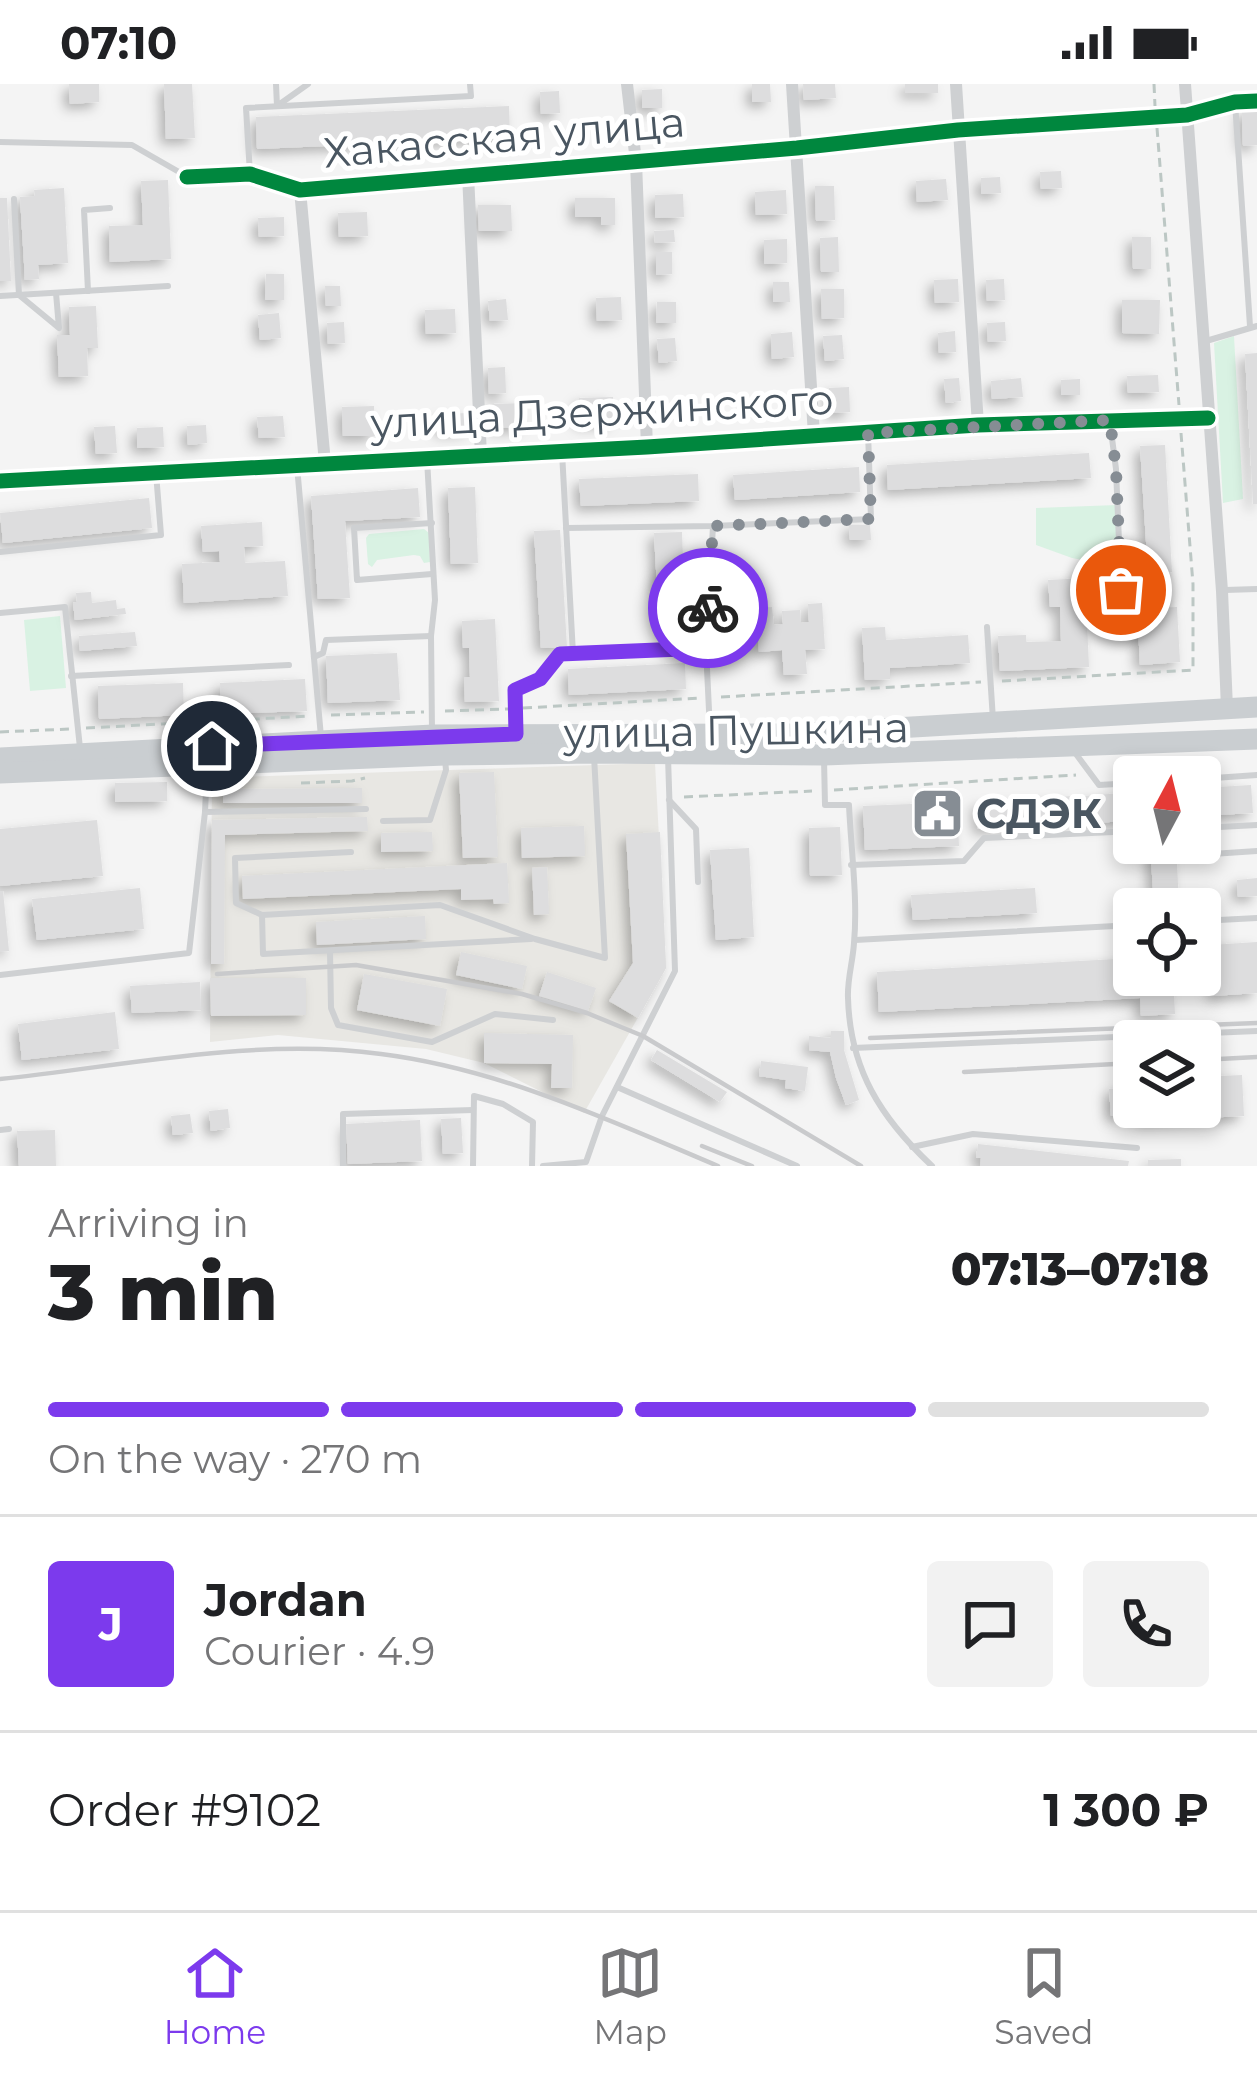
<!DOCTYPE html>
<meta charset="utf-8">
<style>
body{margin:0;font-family:Montserrat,sans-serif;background:#f2f2f2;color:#202124;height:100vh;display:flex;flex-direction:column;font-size:45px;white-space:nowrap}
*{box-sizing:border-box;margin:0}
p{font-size:39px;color:#757577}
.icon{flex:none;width:66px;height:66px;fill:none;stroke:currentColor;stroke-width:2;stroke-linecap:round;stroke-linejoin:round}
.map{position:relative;height:1082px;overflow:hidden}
.details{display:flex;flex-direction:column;background:#fff;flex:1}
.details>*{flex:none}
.needle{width:78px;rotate:7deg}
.controls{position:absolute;left:1113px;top:672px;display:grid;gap:24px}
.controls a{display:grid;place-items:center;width:108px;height:108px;border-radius:12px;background:#fff;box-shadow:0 6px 18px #0003;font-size:60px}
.pin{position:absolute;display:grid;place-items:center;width:102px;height:102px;color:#fff;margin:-51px;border:6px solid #fff;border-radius:50%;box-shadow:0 3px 12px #0007}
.courier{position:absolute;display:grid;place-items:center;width:120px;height:120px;margin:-60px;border:9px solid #7c3aed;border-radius:50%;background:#fff;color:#222;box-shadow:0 3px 15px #0007}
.summary em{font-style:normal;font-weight:800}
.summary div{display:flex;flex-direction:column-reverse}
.summary{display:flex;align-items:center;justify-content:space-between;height:204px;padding:0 48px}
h1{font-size:78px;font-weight:800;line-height:90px}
.bar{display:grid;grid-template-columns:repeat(4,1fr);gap:18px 12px;align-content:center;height:144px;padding:0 48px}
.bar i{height:15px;border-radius:9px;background:#e0e0e0}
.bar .active{background:#7c3aed}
.bar p{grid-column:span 4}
.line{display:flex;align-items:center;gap:30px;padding:0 48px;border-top:3px solid #e0e0e0}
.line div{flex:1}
.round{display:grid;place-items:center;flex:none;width:126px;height:126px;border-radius:12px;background:#f2f2f2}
.status{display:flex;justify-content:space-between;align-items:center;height:84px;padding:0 60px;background:#fff;direction:ltr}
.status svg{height:33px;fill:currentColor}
.menu{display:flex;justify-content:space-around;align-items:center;height:168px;border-top:3px solid #e0e0e0;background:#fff;font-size:33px;color:#757577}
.menu a{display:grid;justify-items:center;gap:6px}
.menu .active{color:#7c3aed}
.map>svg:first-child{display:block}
</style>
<div class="status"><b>07:10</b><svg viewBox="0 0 49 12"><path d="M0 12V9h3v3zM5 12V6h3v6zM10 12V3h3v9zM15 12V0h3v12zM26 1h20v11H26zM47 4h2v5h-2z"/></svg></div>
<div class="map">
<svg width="1257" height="1082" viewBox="0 0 1257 1082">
<defs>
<filter id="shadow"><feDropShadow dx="-5.5" dy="5.5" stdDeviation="6" flood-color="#0004"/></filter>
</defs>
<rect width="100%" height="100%" fill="#f4f4f4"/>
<polygon fill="#e8e7e3" points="655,679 666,884 584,1029 484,979 426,965 278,951 210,958 212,694"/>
<g fill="#d9f2e3">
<polygon points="1234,252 1243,415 1223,419 1214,259"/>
<polygon points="1117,421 1120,483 1072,474 1036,461 1036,424"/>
<polygon points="424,445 429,449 430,478 424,479 420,472 414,471 377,476 372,483 368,480 366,454 369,450"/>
<polygon points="60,532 66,604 30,607 24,536"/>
</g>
<g fill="#ddddde" filter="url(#shadow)">
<polygon points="69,0 99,0 99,18 70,20"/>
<polygon points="164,0 192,0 195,54 166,55"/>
<polygon points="752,0 770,0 771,18 752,18"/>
<polygon points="803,0 835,0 836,14 804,16"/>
<rect x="905" y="0" width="33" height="9"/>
<polygon points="662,5 662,24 642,24 642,6"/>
<polygon points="559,7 560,29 541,30 540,8"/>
<polygon points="509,22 510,54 257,65 256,33"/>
<polygon points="1257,26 1257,61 1243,62 1242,27"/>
<polygon points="1061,87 1062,104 1041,105 1040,88"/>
<polygon points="1000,93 1001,109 981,110 981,94"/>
<polygon points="946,95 948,116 917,118 916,97"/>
<polygon points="168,96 171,175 110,178 109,142 143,141 141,97"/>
<polygon points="815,102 834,102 835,136 816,137"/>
<polygon points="64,104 68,179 38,181 39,195 25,196 20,113 35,112 34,106"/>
<polygon points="786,106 787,130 756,131 755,108"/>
<polygon points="683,110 684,133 655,134 655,111"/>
<polygon points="0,114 7,114 11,197 0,197"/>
<polygon points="575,114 615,114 615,141 601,141 601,133 575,133"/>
<polygon points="478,121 511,121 512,147 479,147"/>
<polygon points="367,128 368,152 339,153 338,129"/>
<polygon points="284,133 284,152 259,153 258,134"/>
<polygon points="674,146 675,158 655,159 654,147"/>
<polygon points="838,153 839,188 821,188 820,154"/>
<polygon points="1132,153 1151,153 1151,185 1133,185"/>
<polygon points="787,155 787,179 764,180 764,156"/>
<polygon points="656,168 672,168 672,190 656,191"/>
<polygon points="266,190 284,190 284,216 265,216"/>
<polygon points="958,195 959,218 935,219 934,196"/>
<polygon points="1004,195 1005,216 987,217 986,196"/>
<polygon points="773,198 789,198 790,218 773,218"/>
<polygon points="325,202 340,202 341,222 326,222"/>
<polygon points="821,205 844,205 844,234 822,235"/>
<polygon points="621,213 622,236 597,237 596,214"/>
<polygon points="506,215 508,236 490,237 488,217"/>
<polygon points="1122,216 1160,216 1159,250 1122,249"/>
<polygon points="657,218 676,218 676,239 656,239"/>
<polygon points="96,222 98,264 87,264 88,292 59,293 57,251 70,251 69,223"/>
<polygon points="455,225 456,249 426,250 425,226"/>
<polygon points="279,229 281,254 260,256 258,231"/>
<polygon points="344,238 345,259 328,260 327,239"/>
<polygon points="1005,238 1006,257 988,258 987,239"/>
<polygon points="955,247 956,268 939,269 938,249"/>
<polygon points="792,248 794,273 772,275 771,250"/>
<polygon points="842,251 844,275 825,277 823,252"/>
<polygon points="675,254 677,277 659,279 657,255"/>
<polygon points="1257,269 1257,420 1253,420 1245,270"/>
<polygon points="505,283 506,309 489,310 488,284"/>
<polygon points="1158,291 1159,308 1128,309 1127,292"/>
<polygon points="959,294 961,317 946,319 944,295"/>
<polygon points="1021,294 1023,313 992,315 991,297"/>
<polygon points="1080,295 1080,311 1061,311 1061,296"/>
<polygon points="849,303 850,328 830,329 829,304"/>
<polygon points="613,313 614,338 580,339 579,314"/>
<polygon points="524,319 525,343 495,344 494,320"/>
<polygon points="374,322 375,352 343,352 342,323"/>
<polygon points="468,329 469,346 440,347 439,330"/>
<polygon points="283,332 285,353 259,354 257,333"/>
<polygon points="206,341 207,359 188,361 187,342"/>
<polygon points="115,342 117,369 96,370 94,343"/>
<polygon points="163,343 164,363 137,364 137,344"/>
<polygon points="1165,361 1172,488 1148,490 1140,362"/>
<polygon points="1089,369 1091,394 888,406 887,381"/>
<polygon points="859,383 860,408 735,416 733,391"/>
<polygon points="698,390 699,417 581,422 579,395"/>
<polygon points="475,403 478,479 451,480 448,404"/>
<polygon points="418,404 420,433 345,437 350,514 318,515 311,412"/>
<polygon points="149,414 152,444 3,459 0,429"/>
<polygon points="262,438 263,462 244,463 245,479 285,477 288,512 184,519 182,480 220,478 219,467 203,468 201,442"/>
<polygon points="849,441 870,441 871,456 850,456"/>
<polygon points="560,446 567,563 541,564 534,447"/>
<polygon points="682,448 684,504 657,505 654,449"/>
<polygon points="1085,494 1089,583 1000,587 998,552 1026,551 1026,558 1061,557 1060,523 1050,523 1048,496"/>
<polygon points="91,508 92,519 116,516 117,525 125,524 126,530 75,536 73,519 77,518 76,509"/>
<polygon points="822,519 825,565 805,566 807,590 784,591 782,566 759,568 756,524 772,523 774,541 783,540 782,527 800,526 801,539 809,538 808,520"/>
<polygon points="1177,523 1180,578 1140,581 1137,525"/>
<polygon points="495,535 499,617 465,618 464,593 470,593 469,564 463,564 462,537"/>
<polygon points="885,543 886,556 968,551 970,579 890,584 890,595 865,596 862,544"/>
<polygon points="135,548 137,562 80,567 79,552"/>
<polygon points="397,569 400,616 328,619 326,572"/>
<polygon points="685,579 686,605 569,611 568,585"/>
<polygon points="305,595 307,627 221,630 220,599"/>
<polygon points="183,599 184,631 99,635 98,602"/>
<polygon points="494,688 498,773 463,774 459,689"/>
<polygon points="167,698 167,717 115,718 115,699"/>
<polygon points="1251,701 1253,729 1200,732 1200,704"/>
<polygon points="362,704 362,719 223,719 223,705"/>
<polygon points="1134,708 1134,736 1086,740 1084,712"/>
<polygon points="1073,712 1074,740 978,745 976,718"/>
<polygon points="957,718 959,762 865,766 863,722"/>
<polygon points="367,733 368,747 225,751 224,880 211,880 212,736"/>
<polygon points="97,736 103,792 0,802 0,745"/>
<polygon points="584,742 585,772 522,774 521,744"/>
<polygon points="840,743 842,791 810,792 809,744"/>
<polygon points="432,748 433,767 381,768 381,749"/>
<polygon points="660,748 666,884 638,934 609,917 633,879 626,750"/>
<polygon points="1150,759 1176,759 1179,821 1154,822"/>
<polygon points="749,764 754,853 716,856 710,766"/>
<polygon points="507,779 509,819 494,820 493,815 461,816 461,805 243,815 242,792"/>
<polygon points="547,783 549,830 534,831 532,784"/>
<polygon points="1257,794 1257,812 1238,813 1237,796"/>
<polygon points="140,804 144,845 37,856 32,815"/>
<polygon points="1035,804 1037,829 913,836 911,811"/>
<polygon points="0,807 3,807 9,867 0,868"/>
<polygon points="425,832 426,855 317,861 316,838"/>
<polygon points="1257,858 1257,909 1213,912 1210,861"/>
<polygon points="461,868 527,882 522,905 456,891"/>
<polygon points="1134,874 1134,891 1173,891 1175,930 1141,932 1140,914 879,928 877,888"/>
<polygon points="547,888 596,904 588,927 539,912"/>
<polygon points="364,890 447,905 440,942 357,926"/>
<polygon points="210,894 306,894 306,931 211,932"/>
<polygon points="200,898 201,926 132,929 130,902"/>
<polygon points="115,928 119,965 22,976 18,940"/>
<polygon points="831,947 844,947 844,966 859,1016 846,1021 836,994 830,968 809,966 809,952 831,954"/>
<polygon points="484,949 573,951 572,1004 551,1004 552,980 484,979"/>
<polygon points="657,966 727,1008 720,1018 651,976"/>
<polygon points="761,977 808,983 805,1007 785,1004 786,996 759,992"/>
<polygon points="1242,991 1244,1032 1143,1037 1142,1031 1111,1032 1109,1005 1134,1003 1134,1023 1200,1023 1200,993"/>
<polygon points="228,1025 230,1044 211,1047 209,1027"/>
<polygon points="190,1030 193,1049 173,1051 171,1032"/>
<polygon points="461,1034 463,1069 443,1070 441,1035"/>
<polygon points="420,1036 422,1077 348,1080 346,1040"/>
<polygon points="55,1046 56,1082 19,1082 17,1047"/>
<polygon points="978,1060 1129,1077 1128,1082 980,1082 981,1074 976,1074"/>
<polygon points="1181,1075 1181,1082 1148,1082 1148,1076"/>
</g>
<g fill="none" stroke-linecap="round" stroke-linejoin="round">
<g stroke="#bcc7c4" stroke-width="3" stroke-dasharray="9 6" stroke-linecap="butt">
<polyline points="1154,0 1155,22"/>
<polyline points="1157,44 1179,321"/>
<polyline points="1002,597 1193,586 1193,500 1181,349"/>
<polyline points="721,613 981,598"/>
<polyline points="523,624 699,614"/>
<polyline points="445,627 508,625"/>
<polyline points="331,631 424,628"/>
<polyline points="86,644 310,632"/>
<polyline points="0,648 70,645"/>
<polyline points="1133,687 1201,683"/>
<polyline points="301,699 352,697 365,694"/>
<polyline points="834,706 1076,691"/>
<polyline points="684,713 812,707"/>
</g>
<g stroke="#ced0d2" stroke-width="6">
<polyline points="276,0 277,22 308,0"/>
<polyline points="1235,18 1250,242"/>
<polyline points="0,58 132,61 186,92"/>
<polyline points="250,90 246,24 471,12 470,0"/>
<polyline points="14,115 19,211 59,244 56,209"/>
<polyline points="88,207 84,126 110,124"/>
<polyline points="0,212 168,202"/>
<polyline points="1206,257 1257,242"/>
<polyline points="1110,339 1116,385 1121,506"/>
<polyline points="427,375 435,516 431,552 432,648"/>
<polyline points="297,382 321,653"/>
<polyline points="432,439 354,444 357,496 432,490"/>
<polyline points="566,444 713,442 871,435 868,348"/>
<polyline points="0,468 161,451 156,389"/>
<polyline points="1225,506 1257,505"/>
<polyline points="0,529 65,523 80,664"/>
<polyline points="987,543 993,636"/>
<polyline points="573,570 706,564"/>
<polyline points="314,573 323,569 326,556 431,552"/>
<polyline points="71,592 289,581"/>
<polyline points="516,646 515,606 540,595 560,570 573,570 562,368"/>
<polyline points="710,647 706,564 713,442"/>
<polyline points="1076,670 1099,701 1134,699"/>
<path d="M 824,675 L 825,721 L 849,721 C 851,765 858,816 854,859 C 853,877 847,896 848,914 C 850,986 881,1034 932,1082"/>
<polyline points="1200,695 1257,691"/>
<polyline points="669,716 696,745 698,798"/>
<polyline points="205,728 366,725"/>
<polyline points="383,737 430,736 446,686 445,675"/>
<polyline points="1200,744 1257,741"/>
<polyline points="351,768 235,774 236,819 262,831 440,821 535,855 605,874 594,672"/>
<polyline points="1197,771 1257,767"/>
<polyline points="851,781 964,777 984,754 1134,747"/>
<polyline points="262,831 263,870 531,855"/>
<polyline points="1200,837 1257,834"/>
<polyline points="855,856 1134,841"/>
<polyline points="330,867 331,924 338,941 432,958 495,930 553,936"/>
<polyline points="0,891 189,869 205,728 207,685"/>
<polyline points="853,964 1257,947"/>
<polyline points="617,1003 797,1082"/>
<polyline points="0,1046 9,1045"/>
<polyline points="912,1063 973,1050 1137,1064"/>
<polyline points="343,1082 343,1030 473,1026"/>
<polyline points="473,1082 474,1012 503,1020 533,1038 532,1082"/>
<polyline points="543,1082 586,1078 602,1032 675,887 668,673"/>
</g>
<g stroke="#ced0d2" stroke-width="12">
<polyline points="627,0 636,78 647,363"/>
<polyline points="792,0 814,351"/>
<polyline points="956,0 978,341"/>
<polyline points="1185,0 1222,507 1227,624"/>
<polyline points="468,90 481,372"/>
<polyline points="187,93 250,90 300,106 797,64 958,46 1187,31 1235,18 1257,17"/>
<polyline points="300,106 325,379"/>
<polyline points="0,397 647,363 978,341 1208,334"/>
</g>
<g stroke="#caced1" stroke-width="21">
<polyline points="0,674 433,651 792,650 1257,623"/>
<polyline points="0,689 445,671 594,669 824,671 1257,655"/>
</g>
<g stroke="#c9cacc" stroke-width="4.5">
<polyline points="217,890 356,881 522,910 587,929 643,952 861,1082"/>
<polyline points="870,954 1257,939"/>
<polyline points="1200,976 1257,973"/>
<polyline points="964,988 1134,979"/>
<path d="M 0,995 C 125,982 255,953 381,970 C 500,985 609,1036 718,1082"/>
<polyline points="702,1062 752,1082"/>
</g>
<defs>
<g id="cycleway">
<polyline points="187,93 250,90 300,106 797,64 958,46 1187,31 1235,18 1257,17"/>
<polyline points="0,397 647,363 978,341 1208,334"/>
</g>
</defs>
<use href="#cycleway" stroke="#fff" stroke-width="22"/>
<use href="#cycleway" stroke="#00873e" stroke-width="15"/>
</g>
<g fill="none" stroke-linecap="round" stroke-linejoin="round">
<polyline stroke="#868d94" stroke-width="12" stroke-dasharray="0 21.6" points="708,524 713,442 871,435 868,349 1110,336 1116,385 1121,506"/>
<polyline stroke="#7c3aed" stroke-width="15" points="212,662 516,650 515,606 540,595 560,570 706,564 708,524"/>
</g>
<defs>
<symbol id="civic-square" viewBox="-11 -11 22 22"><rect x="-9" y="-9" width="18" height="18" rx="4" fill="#868d94" stroke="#fff"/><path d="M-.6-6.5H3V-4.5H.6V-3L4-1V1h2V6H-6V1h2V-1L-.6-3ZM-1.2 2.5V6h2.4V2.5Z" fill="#fff"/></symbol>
</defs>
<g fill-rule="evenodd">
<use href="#civic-square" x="908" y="700" width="59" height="59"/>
</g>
<g text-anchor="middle" stroke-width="10" stroke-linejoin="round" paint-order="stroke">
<g font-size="42" fill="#4a5661" stroke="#fff">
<text transform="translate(504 53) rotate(-5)" y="15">Хакасская улица</text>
<text transform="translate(602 327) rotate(-3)" y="15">улица Дзержинского</text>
<text transform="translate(736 646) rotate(-1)" y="15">улица Пушкина</text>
</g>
<g font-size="42" font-weight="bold" fill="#4a5661" stroke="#fff" text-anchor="start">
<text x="976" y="744">СДЭК</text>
</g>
</g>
</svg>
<div class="controls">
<a><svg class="needle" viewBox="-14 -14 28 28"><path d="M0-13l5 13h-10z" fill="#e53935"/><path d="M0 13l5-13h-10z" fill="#757577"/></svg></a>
<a><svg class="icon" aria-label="locate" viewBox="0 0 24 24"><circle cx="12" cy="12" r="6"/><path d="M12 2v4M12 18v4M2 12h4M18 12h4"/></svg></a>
<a><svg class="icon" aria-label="layers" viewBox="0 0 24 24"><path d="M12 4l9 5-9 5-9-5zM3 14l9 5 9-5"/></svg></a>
</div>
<div class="pin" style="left:1121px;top:506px;background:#ea580c"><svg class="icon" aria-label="bag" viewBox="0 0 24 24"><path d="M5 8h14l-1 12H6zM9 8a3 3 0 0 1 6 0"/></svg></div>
<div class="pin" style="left:212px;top:662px;background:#1f2937"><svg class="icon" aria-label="home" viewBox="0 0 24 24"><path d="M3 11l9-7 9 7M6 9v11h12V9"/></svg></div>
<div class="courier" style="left:708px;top:524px"><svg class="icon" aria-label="bike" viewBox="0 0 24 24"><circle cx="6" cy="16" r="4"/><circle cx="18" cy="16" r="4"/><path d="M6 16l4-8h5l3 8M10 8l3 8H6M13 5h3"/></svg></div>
</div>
<section class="details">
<div class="summary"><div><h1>3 min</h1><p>Arriving in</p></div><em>07:13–07:18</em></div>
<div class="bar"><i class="active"></i><i class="active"></i><i class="active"></i><i></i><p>On the way · 270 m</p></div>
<div class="line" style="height:216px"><b class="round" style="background:#7c3aed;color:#fff">J</b><div><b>Jordan</b><p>Courier · 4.9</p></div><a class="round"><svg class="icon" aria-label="chat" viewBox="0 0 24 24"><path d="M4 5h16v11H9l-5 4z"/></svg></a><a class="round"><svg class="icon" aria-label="phone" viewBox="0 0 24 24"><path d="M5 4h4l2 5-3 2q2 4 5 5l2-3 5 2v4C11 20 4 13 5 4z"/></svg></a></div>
<div class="line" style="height:156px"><div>Order #9102</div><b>1 300 ₽</b></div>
</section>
<nav class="menu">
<a class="active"><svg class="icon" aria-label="home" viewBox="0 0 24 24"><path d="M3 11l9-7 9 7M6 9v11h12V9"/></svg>Home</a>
<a><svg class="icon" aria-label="map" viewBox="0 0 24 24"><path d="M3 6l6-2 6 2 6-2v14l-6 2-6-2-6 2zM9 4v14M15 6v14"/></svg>Map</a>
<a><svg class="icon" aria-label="saved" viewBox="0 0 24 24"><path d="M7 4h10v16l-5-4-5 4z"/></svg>Saved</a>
</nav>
